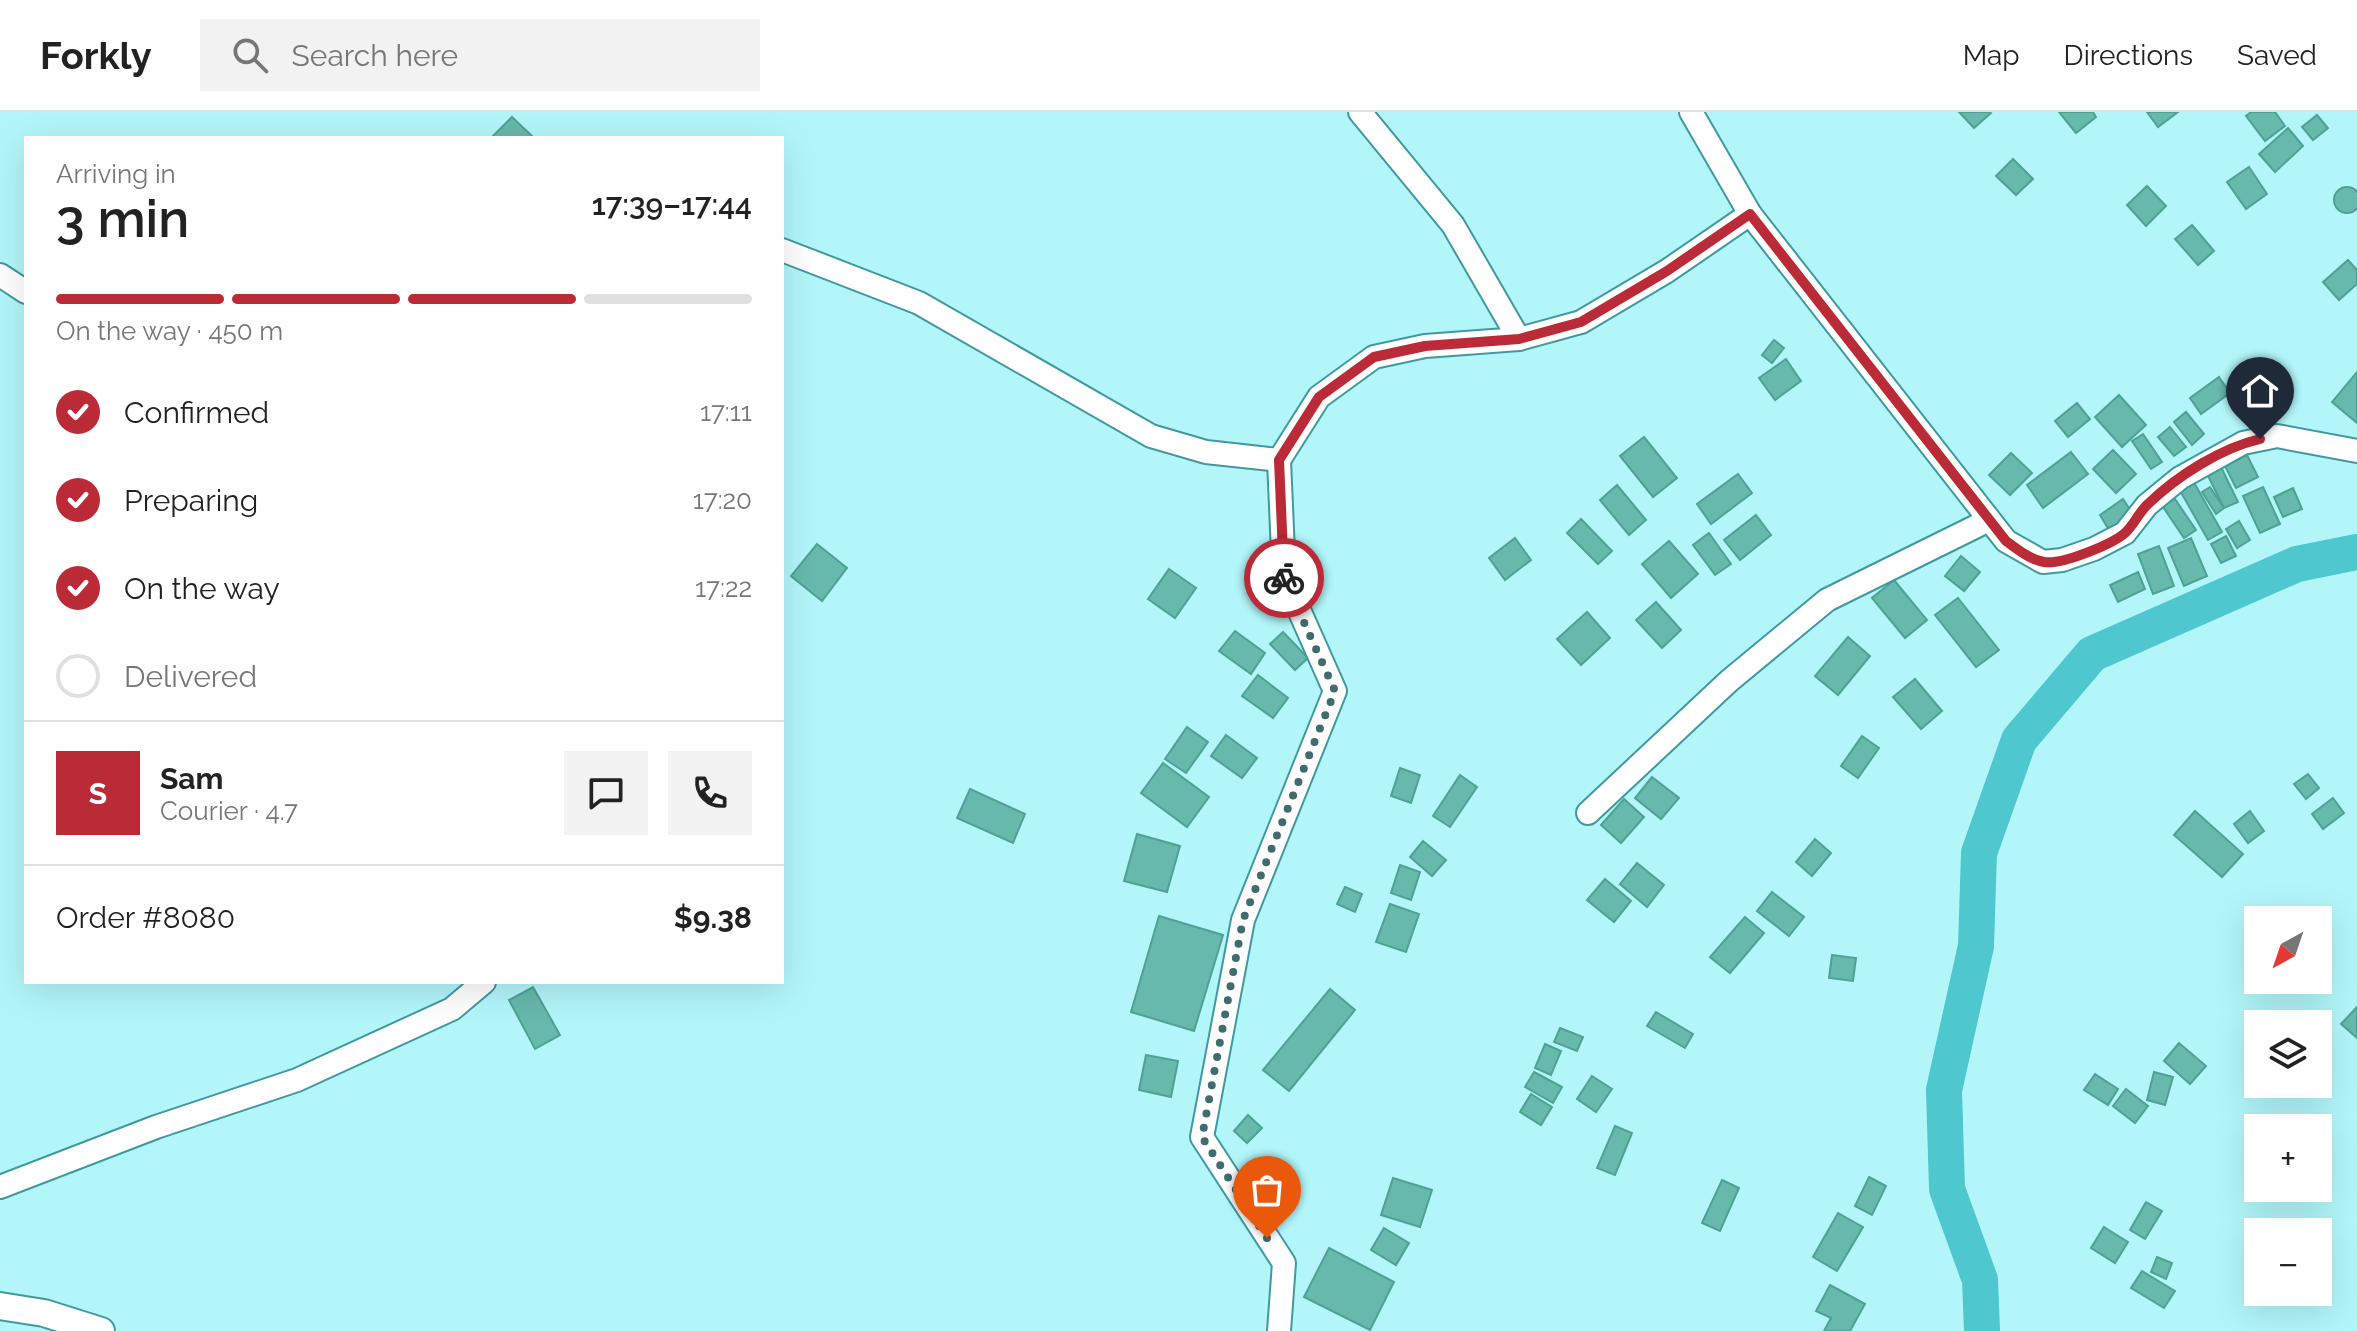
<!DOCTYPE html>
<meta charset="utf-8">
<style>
body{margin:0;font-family:Raleway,sans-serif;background:#f2f2f2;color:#222;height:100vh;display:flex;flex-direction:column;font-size:30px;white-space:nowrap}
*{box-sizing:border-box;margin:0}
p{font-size:26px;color:#767676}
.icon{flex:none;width:44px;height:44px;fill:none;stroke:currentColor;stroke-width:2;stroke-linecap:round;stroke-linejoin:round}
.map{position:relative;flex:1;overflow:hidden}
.drawer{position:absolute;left:24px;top:24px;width:760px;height:848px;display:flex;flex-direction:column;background:#fff;border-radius:0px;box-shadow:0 8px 32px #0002}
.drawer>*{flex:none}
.needle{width:52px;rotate:220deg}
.fabs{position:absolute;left:2244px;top:794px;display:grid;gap:16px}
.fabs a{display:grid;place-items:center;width:88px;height:88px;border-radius:0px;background:#fff;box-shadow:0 8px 32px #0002;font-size:40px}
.pin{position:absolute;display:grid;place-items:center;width:68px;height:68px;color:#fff;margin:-82px -34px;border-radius:50% 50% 50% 0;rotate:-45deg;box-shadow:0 0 8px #0007}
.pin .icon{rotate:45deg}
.courier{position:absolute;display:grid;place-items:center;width:80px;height:80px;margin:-40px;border:6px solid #ba2a37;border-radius:50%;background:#fff;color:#222;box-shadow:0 2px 10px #0007}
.summary em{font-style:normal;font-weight:600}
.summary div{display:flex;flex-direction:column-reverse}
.summary{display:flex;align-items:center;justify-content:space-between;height:136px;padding:0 32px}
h1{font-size:52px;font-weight:600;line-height:60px}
.bar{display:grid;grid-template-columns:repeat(4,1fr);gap:12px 8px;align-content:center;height:96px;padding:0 32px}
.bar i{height:10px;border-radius:6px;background:#e0e0e0}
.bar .current{background:#ba2a37}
.bar p{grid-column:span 4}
.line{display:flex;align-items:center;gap:20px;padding:0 32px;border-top:2px solid #e0e0e0}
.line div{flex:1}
.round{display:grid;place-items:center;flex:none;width:84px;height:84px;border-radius:0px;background:#f2f2f2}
ol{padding:0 32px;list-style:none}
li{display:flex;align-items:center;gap:24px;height:88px}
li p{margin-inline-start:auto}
li .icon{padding:8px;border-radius:50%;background:#ba2a37;color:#fff;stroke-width:4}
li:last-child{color:#767676}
li i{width:44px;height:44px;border:4px solid #e0e0e0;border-radius:50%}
header{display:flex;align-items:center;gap:48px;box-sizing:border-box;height:112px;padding:0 40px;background:#fff;border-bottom:2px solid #e0e0e0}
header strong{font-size:38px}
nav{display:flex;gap:44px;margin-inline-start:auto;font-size:28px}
.search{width:560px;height:72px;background:#f2f2f2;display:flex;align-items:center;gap:20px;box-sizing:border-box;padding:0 28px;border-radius:0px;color:#767676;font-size:30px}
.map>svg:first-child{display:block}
</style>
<header>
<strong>Forkly</strong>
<div class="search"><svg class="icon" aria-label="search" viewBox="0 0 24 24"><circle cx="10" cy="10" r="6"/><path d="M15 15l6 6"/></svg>Search here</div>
<nav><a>Map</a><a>Directions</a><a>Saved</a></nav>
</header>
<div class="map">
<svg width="2357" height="1219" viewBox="0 0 2357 1219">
<rect width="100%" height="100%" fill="#b2f6fa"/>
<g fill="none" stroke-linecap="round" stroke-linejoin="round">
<polyline stroke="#4fc7cf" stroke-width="36" points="1982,1219 1980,1168 1947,1077 1944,978 1976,834 1979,741 2019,628 2092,542 2297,452 2357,440"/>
</g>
<g fill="#66b9ab" stroke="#4ea294" stroke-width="2">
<polygon points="1959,0 1990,0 1991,1 1974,16"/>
<polygon points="2059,0 2093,0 2096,5 2076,21"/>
<polygon points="2147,0 2178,0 2158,15"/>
<polygon points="2251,0 2275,0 2285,14 2265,29 2246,4"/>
<polygon points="2317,3 2328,16 2313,28 2302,15"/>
<polygon points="512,5 534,26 491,26"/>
<polygon points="2288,16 2303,34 2275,60 2259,42"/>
<polygon points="2013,47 2033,67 2016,83 1996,64"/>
<polygon points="2249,55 2267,82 2246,97 2227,70"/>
<polygon points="2147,74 2166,94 2146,114 2127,93"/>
<circle cx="2347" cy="88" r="13"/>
<polygon points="2192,113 2214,139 2198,153 2175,127"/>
<polygon points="2348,148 2357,158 2357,172 2339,188 2323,170"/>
<polygon points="1774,228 1784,236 1772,251 1762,243"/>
<polygon points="1786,247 1801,269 1775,288 1759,266"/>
<polygon points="2357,260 2357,311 2332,290"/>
<polygon points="2219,265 2230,281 2201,302 2190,286"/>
<polygon points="2119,283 2146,313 2122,335 2095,305"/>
<polygon points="2077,291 2090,307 2068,325 2055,309"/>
<polygon points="2186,300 2204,322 2192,333 2174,310"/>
<polygon points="2170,315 2186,335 2174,344 2158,325"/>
<polygon points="2143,322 2162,350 2151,357 2132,329"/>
<polygon points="1644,325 1677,366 1653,385 1620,344"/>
<polygon points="2113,338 2136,362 2116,381 2093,357"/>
<polygon points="2071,340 2088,362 2043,396 2027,373"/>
<polygon points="2011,341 2032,361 2010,383 1989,363"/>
<polygon points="2247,343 2258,365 2236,376 2225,354"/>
<polygon points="2220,353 2238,390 2224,396 2206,360"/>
<polygon points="1738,362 1752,381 1711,412 1697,392"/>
<polygon points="2192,367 2222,420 2208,428 2178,375"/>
<polygon points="1617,373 1646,408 1629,423 1600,388"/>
<polygon points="2210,375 2224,396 2216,402 2202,380"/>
<polygon points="2263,375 2280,412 2260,421 2243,384"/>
<polygon points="2293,376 2302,397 2283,405 2274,385"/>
<polygon points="2173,384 2196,418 2184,426 2161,392"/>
<polygon points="2123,387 2133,402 2109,418 2100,403"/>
<polygon points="1756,403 1771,423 1740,448 1724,428"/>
<polygon points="1581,407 1612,439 1598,452 1567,421"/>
<polygon points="2239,409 2250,428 2237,436 2226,417"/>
<polygon points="1709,421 1731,452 1715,463 1693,433"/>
<polygon points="2226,424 2236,444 2221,451 2211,432"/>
<polygon points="1515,426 1531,448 1505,468 1489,446"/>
<polygon points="2191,426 2207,464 2184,474 2168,436"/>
<polygon points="1669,429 1698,462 1671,486 1642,452"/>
<polygon points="817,432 847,456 822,489 791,464"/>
<polygon points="2159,434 2174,474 2153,482 2138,442"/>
<polygon points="1961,444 1980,460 1964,479 1945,464"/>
<polygon points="1169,457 1196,476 1175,506 1148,487"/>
<polygon points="2138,460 2145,477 2118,490 2110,473"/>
<polygon points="1894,468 1927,508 1905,526 1872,486"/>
<polygon points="1958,486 1999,538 1976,555 1935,503"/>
<polygon points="1656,490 1681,518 1662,536 1636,508"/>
<polygon points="1587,500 1610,526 1581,553 1557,527"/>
<polygon points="1235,519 1265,541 1251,562 1219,539"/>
<polygon points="1283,520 1308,546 1295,558 1270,532"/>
<polygon points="1848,525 1870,544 1838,583 1815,564"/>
<polygon points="1258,563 1288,586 1273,606 1242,584"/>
<polygon points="1915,567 1942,599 1921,617 1893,585"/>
<polygon points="1187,615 1208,630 1186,661 1165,647"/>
<polygon points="1226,623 1257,646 1242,666 1211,644"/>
<polygon points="1862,624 1879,636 1858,666 1841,654"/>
<polygon points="1163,651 1209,685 1187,715 1141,681"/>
<polygon points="1400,656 1420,663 1411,691 1391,684"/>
<polygon points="2308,662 2319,676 2306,687 2294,672"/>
<polygon points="1460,663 1477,675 1450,715 1433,704"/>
<polygon points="1652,665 1679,686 1661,707 1635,686"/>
<polygon points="970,677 1025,702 1013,731 957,706"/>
<polygon points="2333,686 2344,701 2323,717 2312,702"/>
<polygon points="1624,687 1644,705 1621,731 1601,713"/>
<polygon points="2195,699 2243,742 2222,765 2174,723"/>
<polygon points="2250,699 2264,719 2248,731 2234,712"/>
<polygon points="1137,722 1180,734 1167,780 1124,769"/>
<polygon points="1815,727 1831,741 1812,764 1796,750"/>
<polygon points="1423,729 1446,748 1432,764 1410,745"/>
<polygon points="1637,751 1664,773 1647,795 1620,772"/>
<polygon points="1400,753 1420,760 1411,788 1391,781"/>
<polygon points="1605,767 1631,789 1614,810 1587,788"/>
<polygon points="1345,775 1362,782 1355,800 1337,792"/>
<polygon points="1772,780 1804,805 1789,824 1757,799"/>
<polygon points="1390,792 1419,802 1406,840 1376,830"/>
<polygon points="1159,804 1223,823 1194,919 1131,900"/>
<polygon points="1745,805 1764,821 1730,861 1710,845"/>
<polygon points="1832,843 1856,846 1853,869 1829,866"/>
<polygon points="533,875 560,923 535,937 509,888"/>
<polygon points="1330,877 1355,898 1289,979 1263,958"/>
<polygon points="2357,895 2357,926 2341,912"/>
<polygon points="1656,900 1693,922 1685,936 1647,914"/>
<polygon points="1560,916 1583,925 1577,939 1554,930"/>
<polygon points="2179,931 2206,954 2190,972 2164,949"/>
<polygon points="1545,932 1561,939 1551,963 1535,956"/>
<polygon points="1146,943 1178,949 1171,985 1139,978"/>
<polygon points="1534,960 1562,975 1553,991 1525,975"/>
<polygon points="2154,960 2173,965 2165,993 2147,988"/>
<polygon points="2095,962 2118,977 2108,993 2084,978"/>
<polygon points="1592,964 1612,977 1596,1000 1577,987"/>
<polygon points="2126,977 2148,994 2135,1011 2113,994"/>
<polygon points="1531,982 1552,995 1541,1013 1520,1000"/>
<polygon points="1248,1003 1262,1016 1247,1031 1234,1019"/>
<polygon points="1615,1014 1632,1021 1615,1063 1597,1056"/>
<polygon points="1869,1065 1886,1074 1872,1103 1855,1094"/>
<polygon points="1393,1066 1432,1078 1420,1115 1381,1103"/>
<polygon points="1722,1068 1739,1076 1720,1119 1702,1111"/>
<polygon points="2146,1090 2162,1099 2145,1127 2130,1118"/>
<polygon points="1838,1101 1863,1115 1837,1159 1813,1145"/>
<polygon points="2104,1115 2128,1130 2115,1151 2091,1136"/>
<polygon points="1384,1116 1409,1131 1396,1153 1371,1138"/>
<polygon points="1329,1136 1394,1170 1370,1218 1304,1185"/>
<polygon points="2157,1145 2172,1151 2166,1167 2151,1160"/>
<polygon points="2142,1159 2175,1179 2164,1196 2131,1176"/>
<polygon points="1830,1173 1865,1192 1850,1219 1824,1219 1831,1206 1816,1199"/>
</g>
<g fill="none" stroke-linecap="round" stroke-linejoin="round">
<defs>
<g id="minor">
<polyline points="1360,0 1453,113 1519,227"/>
<polyline points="1691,0 1750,102"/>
<polyline points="782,138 919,191 1151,324 1206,340 1279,348 1319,285 1374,245 1425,234 1519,227 1581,210 1667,159 1750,102 2006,429 2043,450 2062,448 2094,437 2125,421 2147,393 2180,366 2243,331 2277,324 2357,339"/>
<polyline points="0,163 26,180"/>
<polyline points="1588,701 1729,569 1827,488 1989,408"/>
<polyline points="0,1075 156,1015 297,968 452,897 484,870"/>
<polyline points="1279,1219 1284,1151 1202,1025 1243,808 1335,579 1284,464 1279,348"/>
</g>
<polyline id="tertiary" points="0,1194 44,1201 101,1219"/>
</defs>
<use href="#minor" stroke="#40999f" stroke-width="26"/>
<use href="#tertiary" stroke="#40999f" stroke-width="30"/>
<use href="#minor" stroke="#fff" stroke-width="22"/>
<use href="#tertiary" stroke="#fff" stroke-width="26"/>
</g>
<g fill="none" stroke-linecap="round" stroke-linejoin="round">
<polyline stroke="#416b6e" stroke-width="8" stroke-dasharray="0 14.4" points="1267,1126 1202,1025 1243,808 1335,579 1284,466"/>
<path stroke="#ba2a37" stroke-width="10" d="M 1284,466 L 1279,348 L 1319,285 L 1374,245 L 1425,234 L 1519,227 L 1581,210 L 1667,159 L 1750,102 L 2006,429 C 2016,436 2030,448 2044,450 C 2061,453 2111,433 2125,421 C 2134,413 2139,400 2148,392 C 2177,364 2221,336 2260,327"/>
</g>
</svg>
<div class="fabs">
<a><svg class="needle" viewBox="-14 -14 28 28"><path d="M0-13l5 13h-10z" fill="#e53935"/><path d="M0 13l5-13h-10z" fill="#767676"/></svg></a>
<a><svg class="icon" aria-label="layers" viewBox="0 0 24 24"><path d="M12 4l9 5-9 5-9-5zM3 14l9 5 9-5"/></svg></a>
<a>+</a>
<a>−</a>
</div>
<div class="pin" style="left:1267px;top:1126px;background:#ea580c"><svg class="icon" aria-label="bag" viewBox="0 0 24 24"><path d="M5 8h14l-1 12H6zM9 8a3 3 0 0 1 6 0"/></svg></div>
<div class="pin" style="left:2260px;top:327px;background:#1f2937"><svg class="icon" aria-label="home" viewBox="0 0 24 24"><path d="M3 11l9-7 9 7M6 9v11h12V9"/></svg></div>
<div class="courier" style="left:1284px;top:466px"><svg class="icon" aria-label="bike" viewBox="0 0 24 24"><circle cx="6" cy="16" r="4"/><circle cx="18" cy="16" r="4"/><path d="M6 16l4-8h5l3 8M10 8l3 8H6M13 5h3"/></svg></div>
<section class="drawer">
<div class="summary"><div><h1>3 min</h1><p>Arriving in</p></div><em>17:39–17:44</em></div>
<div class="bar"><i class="current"></i><i class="current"></i><i class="current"></i><i></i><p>On the way · 450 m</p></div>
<ol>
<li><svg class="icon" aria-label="check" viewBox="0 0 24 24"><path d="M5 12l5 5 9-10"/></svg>Confirmed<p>17:11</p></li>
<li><svg class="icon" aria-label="check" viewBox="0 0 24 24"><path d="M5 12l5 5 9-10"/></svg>Preparing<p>17:20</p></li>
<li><svg class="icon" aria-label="check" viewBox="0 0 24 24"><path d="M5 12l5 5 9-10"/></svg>On the way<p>17:22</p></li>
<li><i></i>Delivered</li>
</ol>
<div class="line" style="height:144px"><b class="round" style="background:#ba2a37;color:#fff">S</b><div><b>Sam</b><p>Courier · 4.7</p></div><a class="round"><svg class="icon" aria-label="chat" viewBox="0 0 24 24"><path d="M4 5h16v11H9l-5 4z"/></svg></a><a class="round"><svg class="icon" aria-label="phone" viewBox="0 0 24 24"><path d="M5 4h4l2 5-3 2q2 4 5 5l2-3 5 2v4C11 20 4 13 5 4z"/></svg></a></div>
<div class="line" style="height:104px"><div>Order #8080</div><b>$9.38</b></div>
</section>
</div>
